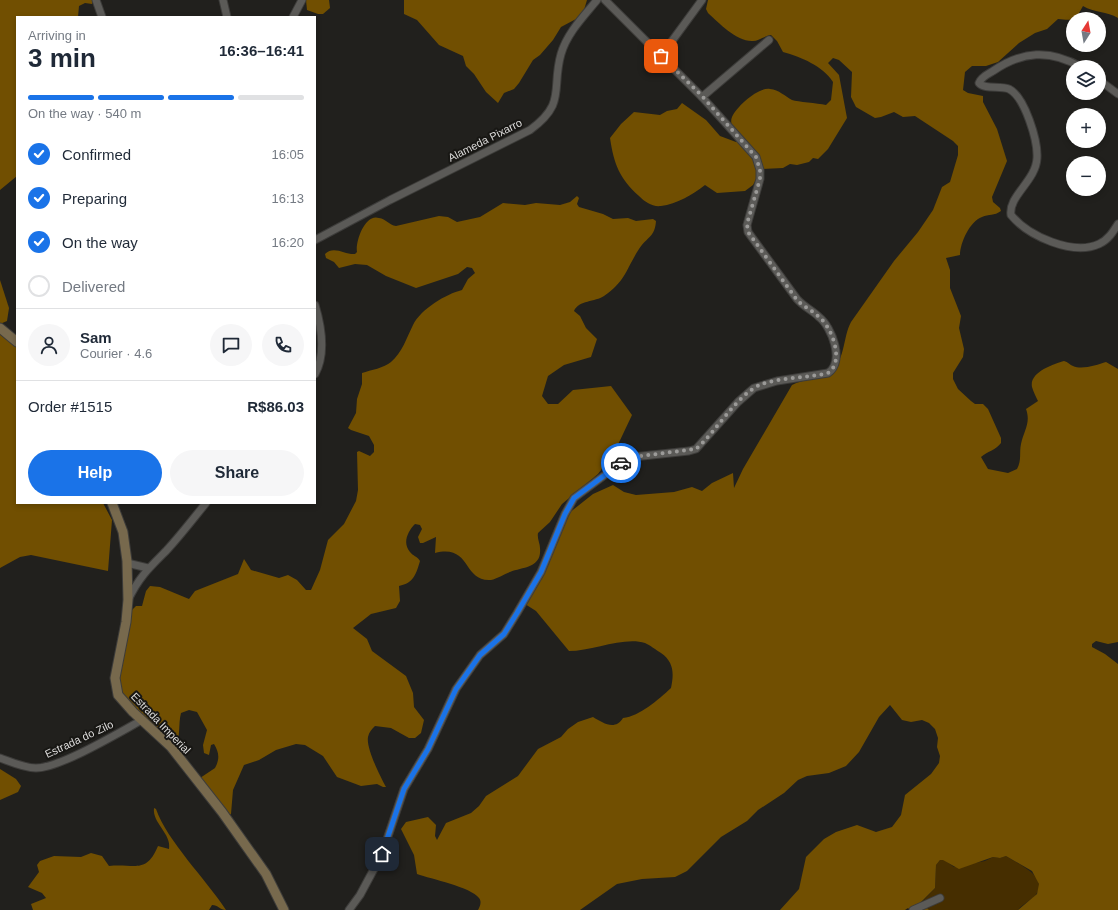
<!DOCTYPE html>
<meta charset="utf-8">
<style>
body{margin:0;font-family:Arial,sans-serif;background:#f6f6f7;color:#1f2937;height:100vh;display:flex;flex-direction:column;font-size:15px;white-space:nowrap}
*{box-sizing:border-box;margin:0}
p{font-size:13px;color:#747a83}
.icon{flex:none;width:22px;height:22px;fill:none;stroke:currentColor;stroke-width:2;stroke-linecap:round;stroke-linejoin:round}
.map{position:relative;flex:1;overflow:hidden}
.details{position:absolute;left:16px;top:16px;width:300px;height:488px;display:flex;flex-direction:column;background:#fff;border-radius:0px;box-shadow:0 2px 6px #0003}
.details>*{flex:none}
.needle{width:26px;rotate:11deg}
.buttons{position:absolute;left:1066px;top:12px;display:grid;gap:8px}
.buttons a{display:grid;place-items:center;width:40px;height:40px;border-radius:50%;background:#fff;box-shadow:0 2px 6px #0003;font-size:20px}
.pin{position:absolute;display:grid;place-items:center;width:34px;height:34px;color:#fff;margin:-17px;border-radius:8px;box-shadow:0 2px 6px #0006}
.courier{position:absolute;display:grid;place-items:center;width:40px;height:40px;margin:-20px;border:3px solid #1a73e8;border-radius:50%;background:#fff;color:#222;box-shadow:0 1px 5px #0007}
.head em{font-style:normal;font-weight:800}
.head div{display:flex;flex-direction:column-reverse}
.head{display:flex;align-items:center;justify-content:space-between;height:68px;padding:0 12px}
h1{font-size:26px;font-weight:800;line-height:30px}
.bar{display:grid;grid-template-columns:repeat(4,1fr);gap:6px 4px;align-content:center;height:48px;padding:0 12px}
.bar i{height:5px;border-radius:3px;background:#e0e1e3}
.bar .current{background:#1a73e8}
.bar p{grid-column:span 4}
.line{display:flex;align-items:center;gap:10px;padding:0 12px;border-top:1px solid #e0e1e3}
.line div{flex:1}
.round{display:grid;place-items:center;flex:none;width:42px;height:42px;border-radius:21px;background:#f6f6f7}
ol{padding:0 12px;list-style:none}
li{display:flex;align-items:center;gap:12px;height:44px}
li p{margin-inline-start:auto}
li .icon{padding:4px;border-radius:50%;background:#1a73e8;color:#fff;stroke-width:4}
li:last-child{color:#747a83}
li i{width:22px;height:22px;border:2px solid #e0e1e3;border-radius:50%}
.primary-button{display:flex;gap:8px;margin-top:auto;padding:8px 12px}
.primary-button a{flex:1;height:46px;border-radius:24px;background:#1a73e8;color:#fff;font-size:16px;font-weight:800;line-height:46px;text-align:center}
.primary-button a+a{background:#f6f6f7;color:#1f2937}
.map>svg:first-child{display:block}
</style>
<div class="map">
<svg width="1118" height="910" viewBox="0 0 1118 910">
<rect width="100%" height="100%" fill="#21201d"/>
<path fill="#462e00" d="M 1006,856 C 1016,863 1048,876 1037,893 C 1033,900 1023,903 1018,910 L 929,910 L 921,903 L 935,888 L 936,865 L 940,860 L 943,859 L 954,867 L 985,861 L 993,857 L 1000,858 Z"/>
<g fill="#714f01">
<polygon points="0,0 93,0 92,4 85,3 79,6 78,17 17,17 17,176 0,190"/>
<polygon points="306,0 329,0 330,8 323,14 318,14 307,10"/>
<polygon points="404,0 587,0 584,10 576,19 561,27 553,40 540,55 533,60 519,83 514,89 504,93 498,103 486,92 474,74 466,66 463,56 439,45 417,20 404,14"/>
<path d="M 708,0 L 1118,0 L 1118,18 C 1107,11 1094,13 1083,6 C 1075,20 1075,21 1058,19 L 1047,29 L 1035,33 L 1019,43 L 998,62 L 986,66 L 972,66 L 965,72 L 963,90 L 968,93 L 983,96 L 983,102 L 997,129 L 1007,161 L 992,197 L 993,202 L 1000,208 L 1001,211 C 994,216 989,214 982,217 C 970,221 960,243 960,255 L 946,258 L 950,270 L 950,288 L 961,316 L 959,328 L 964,349 L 963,357 L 953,373 L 953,379 L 958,389 L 971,401 L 975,404 L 983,404 L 988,409 L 1001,438 L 1001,443 C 996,450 988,451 981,457 L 988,469 L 1008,473 L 1017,469 C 1022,460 1019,453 1021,444 C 1024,430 1031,423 1026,409 L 1038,401 C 1036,397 1033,391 1032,387 C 1029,372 1054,364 1064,361 C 1068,362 1070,365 1073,366 C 1082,370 1097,365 1106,362 L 1118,369 L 1118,642 L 1108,644 L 1096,641 L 1092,644 L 1092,647 L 1105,654 L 1118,664 L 1118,910 L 1018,910 L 1037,894 L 1039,884 L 1032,871 L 1006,856 L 1000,858 L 993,857 L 959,869 L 943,860 L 940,860 L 936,865 L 935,888 L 921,902 L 929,910 L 910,910 L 908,908 L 905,910 L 780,910 L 799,889 L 806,857 L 824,839 L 836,832 L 857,825 L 876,832 L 892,827 L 901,815 L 905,795 L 931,774 L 939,763 L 940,756 L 937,747 L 938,738 L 935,729 L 929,723 L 922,720 L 911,722 L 902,720 L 890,705 L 879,717 L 859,752 L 846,766 L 829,773 L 807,776 L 798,780 L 784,793 L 758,810 L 747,821 L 721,837 L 687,871 L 675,877 L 642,879 L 617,884 L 580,910 L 478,910 C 480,906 482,902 479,898 C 471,887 431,879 417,874 L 414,855 L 401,829 L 406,822 L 428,817 L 436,825 L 435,836 L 437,840 L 446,823 L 471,813 L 479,806 L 486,796 L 518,776 L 538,749 L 561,737 L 568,729 L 578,722 L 593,717 C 603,723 615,731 623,718 C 640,716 658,700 671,688 C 674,674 674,662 661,653 C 656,650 650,645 645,643 C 625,636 592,651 569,651 L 536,611 L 525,604 L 569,513 L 593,494 L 613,485 L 624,492 L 636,495 L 674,492 L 692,487 L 702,491 L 712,483 L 733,473 L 734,488 L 743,469 L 792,385 C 803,379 818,379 828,373 C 846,362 842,339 851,322 L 894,261 L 918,232 L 933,210 L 942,187 L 950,182 L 958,155 L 958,146 L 953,141 L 915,116 L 903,117 L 894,112 L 881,117 L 875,118 L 856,107 L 851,97 L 852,72 L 839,60 L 833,58 L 828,63 L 839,75 L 847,118 L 828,149 L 818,159 L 813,158 L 809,162 L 797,165 L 790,164 L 783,168 L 762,169 L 753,185 L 745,191 L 717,193 L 705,185 C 692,195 677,204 661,206 C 652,207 645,202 639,196 C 619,178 614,164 610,138 L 621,124 L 634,112 L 660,115 L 667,111 L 677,109 L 682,103 L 706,120 L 720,136 L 736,142 L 738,140 C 735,133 729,124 732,117 C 737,106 758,87 770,89 C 779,90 785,96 792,100 C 798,102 817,103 826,105 L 831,100 L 833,82 C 823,66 801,57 783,52 L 777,41 L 771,35 C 764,36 759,41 753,41 C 737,42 719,23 708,13 L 706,9 Z"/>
<path d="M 577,196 L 579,198 L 577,204 L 579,207 L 603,214 L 613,219 L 628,218 L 636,221 L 653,219 L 656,221 C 655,237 647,237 639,249 C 626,269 626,281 604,296 C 595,302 579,300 574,311 L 580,316 L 586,328 L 597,339 L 591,357 L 564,365 L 548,376 L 542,396 L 548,404 L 558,404 L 573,390 L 611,386 L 632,415 L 614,453 L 598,474 L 562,504 L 550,522 L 538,533 C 537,539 540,543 540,548 C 542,568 523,567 510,572 C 504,574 497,579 491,580 C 462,582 472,544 435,553 L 436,537 L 423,543 L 420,543 L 418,537 L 422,529 L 420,525 L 415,524 C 408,531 402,543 410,552 C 413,556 417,556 420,561 C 416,574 414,583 399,586 L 400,601 L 396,608 L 371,614 L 353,628 L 367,639 L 372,651 L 406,676 L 413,693 L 414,707 L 424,720 L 421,733 L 415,738 L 409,738 L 391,728 L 375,726 C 372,729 369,732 368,737 C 366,748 380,776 386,787 L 383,787 L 377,784 L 361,786 L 337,777 L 323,756 L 305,745 L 296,744 L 276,750 L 259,760 L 244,765 L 233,790 L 231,814 L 228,815 L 200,778 L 215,768 C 220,759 219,752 214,744 L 211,745 L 209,755 L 204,753 L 203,745 L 207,730 L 197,712 L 189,710 L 181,713 C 178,724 181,738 175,747 L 170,747 L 115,685 L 116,669 L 132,610 L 136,606 L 142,606 L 146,591 L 150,586 L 160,587 L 189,599 L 195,591 L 238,574 L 244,559 L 251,570 L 279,578 L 288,575 L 297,580 L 306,590 L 311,590 L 320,570 L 328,540 L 344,524 L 356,501 L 358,490 L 357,452 L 359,451 L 370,456 L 374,452 L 374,445 L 369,436 L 351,430 L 348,428 L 356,413 L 357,399 L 362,384 L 362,373 C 371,370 384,368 391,362 C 402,353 407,337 413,325 C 421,309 446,294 462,290 L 468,279 L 475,273 L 472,268 L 467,267 L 458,274 L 416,288 L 386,276 L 367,265 L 355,264 L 339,268 L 334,262 L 326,258 L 325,254 C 334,245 345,255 355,254 L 357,252 C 355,242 365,213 379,218 C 386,219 389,225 396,226 L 439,216 L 448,217 L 457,222 L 480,217 L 503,203 L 525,205 L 536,203 L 560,205 L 570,202 Z"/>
<polygon points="0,280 9,308 7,321 0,324"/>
<polygon points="0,331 17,345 17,503 103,503 112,520 108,571 31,555 20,557 0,568"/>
<polygon points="0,769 16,779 21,786 18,792 0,800"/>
<path d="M 154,808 L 156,809 C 167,841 206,879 226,910 C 220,910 218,905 212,905 L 209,910 L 33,910 L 31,904 L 46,898 L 42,893 L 28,887 L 39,872 L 37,865 L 40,861 L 54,856 L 81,857 L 91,853 L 102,856 L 109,866 C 134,863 146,875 158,846 L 169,849 C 172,834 152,823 154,808 Z"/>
</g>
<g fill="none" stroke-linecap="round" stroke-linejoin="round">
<defs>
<g id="street">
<polyline points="96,0 102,17"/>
<polyline points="223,0 227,17"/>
<polyline points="293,17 302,0"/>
<polyline points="661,56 702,0"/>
<path d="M 1081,67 C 1050,49 1022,51 993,71 C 988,74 981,77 979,83 C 985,90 1000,85 1009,89 C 1025,97 1038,141 1037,158 C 1036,181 1008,196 1011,215 C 1028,236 1073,256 1099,244 C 1108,240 1113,232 1118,224"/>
<polyline points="1099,80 1118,94"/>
<polyline points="702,97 769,40"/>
<path d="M 315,240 L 390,200 L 530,130 C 567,103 551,89 561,54 C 567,33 584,16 597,0"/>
<path d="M 315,305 C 321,325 326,354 315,374"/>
<polyline points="127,563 148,568"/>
<path d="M 128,600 C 139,577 149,568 166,551 C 180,536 193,519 206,503"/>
<path d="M 0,758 C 11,762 24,768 36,768 C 60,768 118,733 142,720"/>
<path d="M 349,910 L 360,895 L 382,854 L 404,789 L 428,749 L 456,689 L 480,655 L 504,634 L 517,613 L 541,572 L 565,514 L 574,498 L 625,460 L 633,457 L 689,451 L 696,449 L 738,402 L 754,388 L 777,381 L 828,373 C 845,362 832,327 819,317 C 812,310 804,307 797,299 L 748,232 L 747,225 L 760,179 L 760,170 L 756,157 L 702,97 L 605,0"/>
<polyline points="913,910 940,898"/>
</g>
<g id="secondary">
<polyline points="0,328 17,342"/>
<polyline points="112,503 123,532 127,561 128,600 126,622 115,678 118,695 133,712 171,747 222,812 266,874 284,910"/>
</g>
</defs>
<use href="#street" stroke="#3d3c3a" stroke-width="9"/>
<use href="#secondary" stroke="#3d3c3a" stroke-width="11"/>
<use href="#street" stroke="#5b5a57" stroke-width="7"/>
<use href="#secondary" stroke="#77694d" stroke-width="9"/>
</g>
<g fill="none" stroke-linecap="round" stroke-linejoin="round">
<path stroke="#9b9a98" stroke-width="4" stroke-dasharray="0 7.2" d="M 621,463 L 633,457 L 696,449 C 716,432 738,393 762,384 C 783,377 807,378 828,373 C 845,362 832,327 819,317 C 812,310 804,307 797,300 L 748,232 L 747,224 L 760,179 L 760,170 L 756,157 L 702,96 L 661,56"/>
<polyline stroke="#1a73e8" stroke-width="5" points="382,854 404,789 428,749 456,689 480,655 504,634 517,613 541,572 565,514 574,498 621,463"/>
</g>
<g text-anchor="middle" stroke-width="4" stroke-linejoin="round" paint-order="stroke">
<g font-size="11" fill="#dcdbda" stroke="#181714">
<text transform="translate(485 140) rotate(-27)" y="4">Alameda Pixarro</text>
<text transform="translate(161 723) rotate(46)" y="4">Estrada Imperial</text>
<text transform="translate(79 739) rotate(-25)" y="4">Estrada do Zilo</text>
</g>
</g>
</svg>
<div class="buttons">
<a><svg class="needle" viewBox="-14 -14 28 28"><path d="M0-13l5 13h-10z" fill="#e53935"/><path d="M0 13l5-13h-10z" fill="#747a83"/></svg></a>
<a><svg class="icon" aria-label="layers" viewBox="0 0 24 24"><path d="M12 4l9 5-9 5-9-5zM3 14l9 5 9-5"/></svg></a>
<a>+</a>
<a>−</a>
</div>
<div class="pin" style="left:661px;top:56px;background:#ea580c"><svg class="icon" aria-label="bag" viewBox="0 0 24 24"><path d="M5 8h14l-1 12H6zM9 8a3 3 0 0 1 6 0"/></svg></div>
<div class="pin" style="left:382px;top:854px;background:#1f2937"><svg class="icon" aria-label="home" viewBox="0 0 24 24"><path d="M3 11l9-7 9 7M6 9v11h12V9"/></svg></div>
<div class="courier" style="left:621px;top:463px"><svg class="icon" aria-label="car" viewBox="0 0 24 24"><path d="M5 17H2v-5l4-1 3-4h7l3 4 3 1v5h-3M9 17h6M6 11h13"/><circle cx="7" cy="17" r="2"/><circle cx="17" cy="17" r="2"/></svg></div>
<section class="details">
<div class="head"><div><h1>3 min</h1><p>Arriving in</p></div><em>16:36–16:41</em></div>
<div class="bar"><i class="current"></i><i class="current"></i><i class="current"></i><i></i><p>On the way · 540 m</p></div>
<ol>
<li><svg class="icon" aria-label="check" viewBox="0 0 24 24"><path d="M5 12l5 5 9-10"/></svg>Confirmed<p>16:05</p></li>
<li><svg class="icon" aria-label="check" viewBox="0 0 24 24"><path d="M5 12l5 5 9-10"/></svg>Preparing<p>16:13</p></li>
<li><svg class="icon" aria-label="check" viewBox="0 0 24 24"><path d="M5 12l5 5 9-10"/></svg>On the way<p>16:20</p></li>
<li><i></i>Delivered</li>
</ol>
<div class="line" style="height:72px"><a class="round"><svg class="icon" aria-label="person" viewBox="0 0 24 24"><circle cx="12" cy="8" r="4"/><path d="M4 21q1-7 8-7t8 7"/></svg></a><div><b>Sam</b><p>Courier · 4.6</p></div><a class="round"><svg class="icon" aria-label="chat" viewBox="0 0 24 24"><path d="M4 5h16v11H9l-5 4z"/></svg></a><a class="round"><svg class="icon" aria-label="phone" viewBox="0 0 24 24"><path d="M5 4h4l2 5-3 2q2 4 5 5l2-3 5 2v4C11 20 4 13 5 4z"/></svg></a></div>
<div class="line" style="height:52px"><div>Order #1515</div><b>R$86.03</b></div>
<div class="primary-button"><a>Help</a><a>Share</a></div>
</section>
</div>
